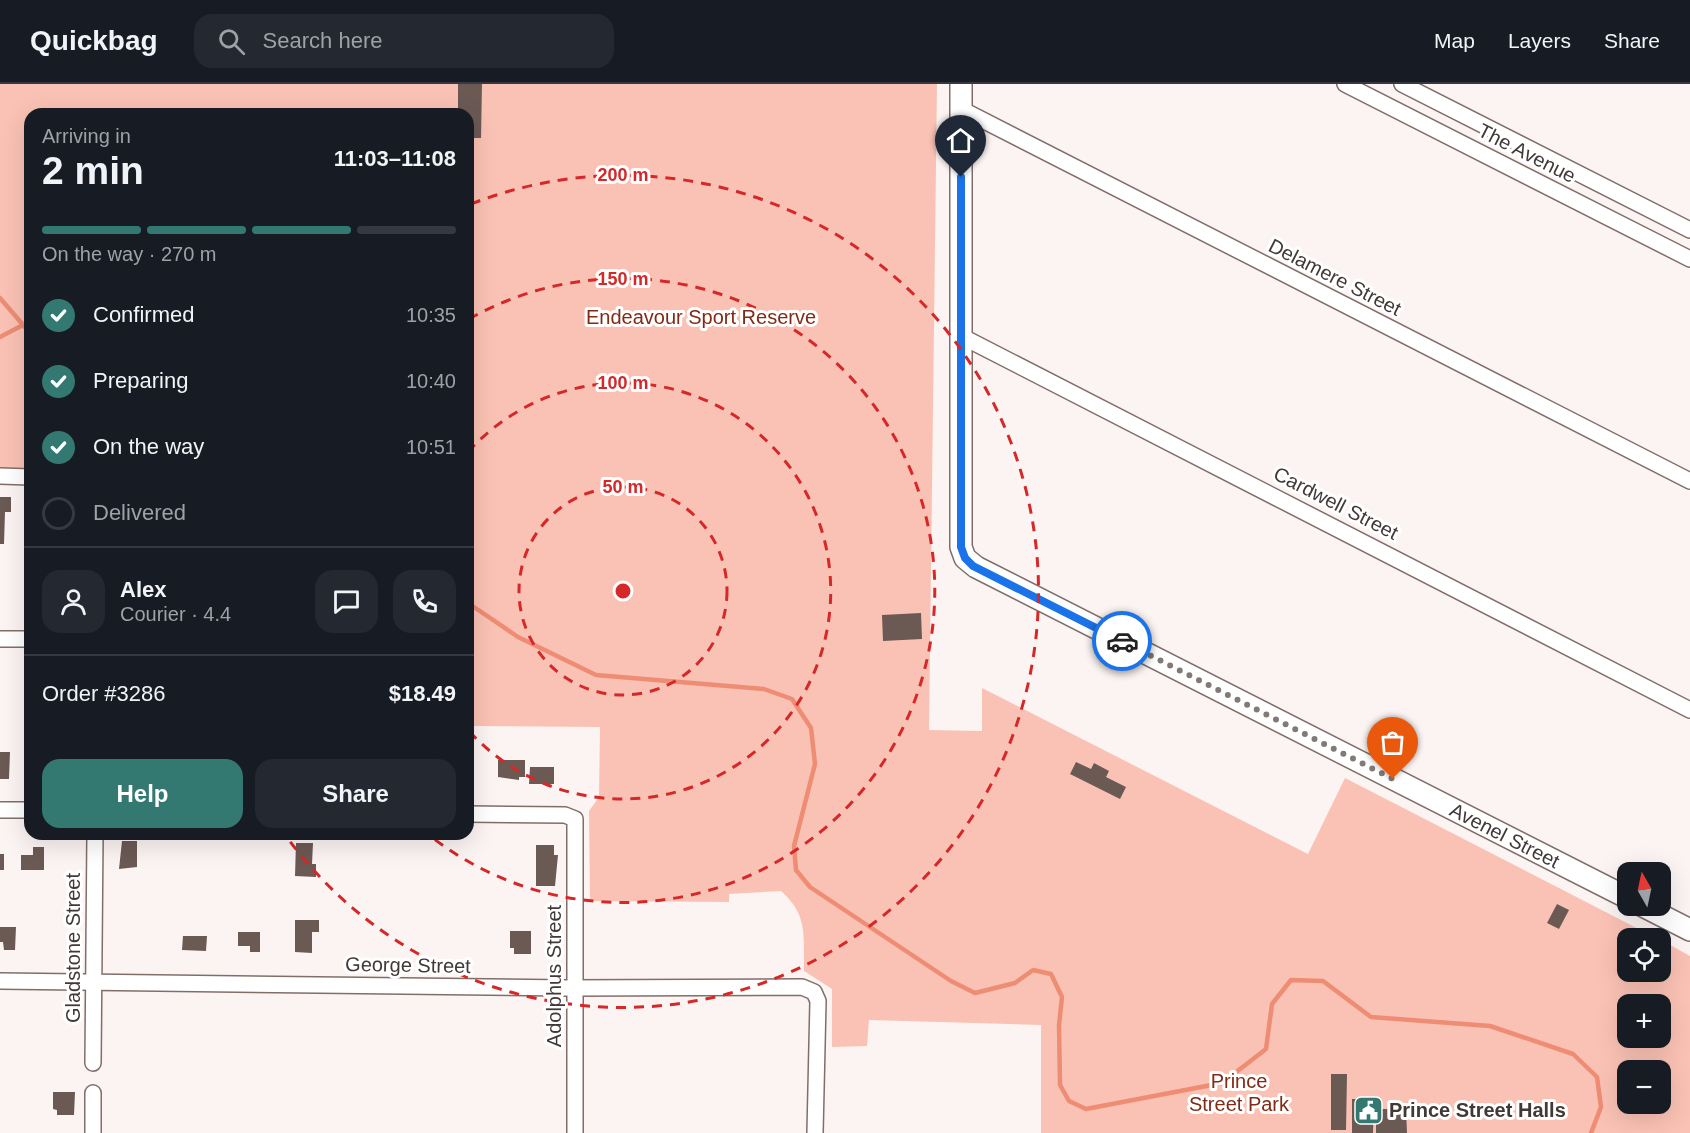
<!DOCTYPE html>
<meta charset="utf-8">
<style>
body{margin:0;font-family:Helvetica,sans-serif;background:#242831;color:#f1f3f6;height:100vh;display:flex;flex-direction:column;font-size:22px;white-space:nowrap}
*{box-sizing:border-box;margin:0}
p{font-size:20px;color:#9ea1a6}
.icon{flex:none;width:33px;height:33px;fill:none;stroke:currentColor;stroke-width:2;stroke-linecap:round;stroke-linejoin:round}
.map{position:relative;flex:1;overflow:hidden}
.sheet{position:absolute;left:24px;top:24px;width:450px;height:732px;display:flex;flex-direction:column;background:#171b24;border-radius:18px;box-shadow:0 6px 24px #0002}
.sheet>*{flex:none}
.needle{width:39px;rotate:351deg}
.controls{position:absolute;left:1617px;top:778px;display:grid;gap:12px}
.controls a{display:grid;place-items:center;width:54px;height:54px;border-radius:12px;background:#171b24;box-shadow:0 6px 24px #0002;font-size:30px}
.pin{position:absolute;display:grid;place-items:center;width:51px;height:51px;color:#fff;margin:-62px -26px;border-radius:50% 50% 50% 0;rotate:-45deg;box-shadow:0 0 6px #0007}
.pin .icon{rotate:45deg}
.courier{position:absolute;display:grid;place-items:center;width:60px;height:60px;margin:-30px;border:4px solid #1a73e8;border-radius:50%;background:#fff;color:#222;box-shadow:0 2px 8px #0007}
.head em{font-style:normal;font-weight:700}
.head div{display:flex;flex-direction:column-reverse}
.head{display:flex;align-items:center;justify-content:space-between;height:102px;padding:0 18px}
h1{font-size:39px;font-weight:700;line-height:45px}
.bar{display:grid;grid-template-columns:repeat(4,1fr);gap:9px 6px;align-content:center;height:72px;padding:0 18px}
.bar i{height:8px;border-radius:4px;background:#363941}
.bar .current{background:#337971}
.bar p{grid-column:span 4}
.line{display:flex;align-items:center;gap:15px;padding:0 18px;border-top:2px solid #363941}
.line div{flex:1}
.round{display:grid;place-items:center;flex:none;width:63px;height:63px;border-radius:18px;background:#242831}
ol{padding:0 18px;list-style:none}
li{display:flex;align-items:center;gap:18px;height:66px}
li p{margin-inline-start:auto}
li .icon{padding:6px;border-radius:50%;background:#337971;color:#fff;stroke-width:4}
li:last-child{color:#9ea1a6}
li i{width:33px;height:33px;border:3px solid #363941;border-radius:50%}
.action{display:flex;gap:12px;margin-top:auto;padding:12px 18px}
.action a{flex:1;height:69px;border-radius:18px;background:#337971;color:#fff;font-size:24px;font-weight:700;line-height:69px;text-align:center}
.action a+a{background:#242831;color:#f1f3f6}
header{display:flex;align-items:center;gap:36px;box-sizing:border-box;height:84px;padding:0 30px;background:#171b24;border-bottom:2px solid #363941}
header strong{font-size:28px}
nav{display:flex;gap:33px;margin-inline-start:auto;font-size:21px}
.search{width:420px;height:54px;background:#242831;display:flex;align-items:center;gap:15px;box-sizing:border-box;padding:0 21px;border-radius:18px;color:#9ea1a6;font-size:22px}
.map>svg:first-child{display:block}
</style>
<header>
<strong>Quickbag</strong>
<div class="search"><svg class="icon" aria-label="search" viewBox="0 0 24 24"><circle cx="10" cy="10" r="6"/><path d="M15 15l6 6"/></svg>Search here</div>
<nav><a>Map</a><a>Layers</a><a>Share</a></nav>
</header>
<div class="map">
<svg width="1690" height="1049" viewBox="0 0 1690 1049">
<rect width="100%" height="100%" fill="#fcf4f2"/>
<path fill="#fac2b4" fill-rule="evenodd" d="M 0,0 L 937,0 L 929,646 L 982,647 L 982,604 L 1308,770 L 1345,694 L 1658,855 L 1628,855 L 1628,888 L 1660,888 L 1661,856 L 1690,872 L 1690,1049 L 1041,1049 L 1041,941 L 869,936 L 867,962 L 832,963 L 832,905 L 804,887 C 803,852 809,832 781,807 L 729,810 L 729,818 L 590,817 L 589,727 L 599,713 L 600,643 L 468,642 L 468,30 L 30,30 L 30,386 L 0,386 ZM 1628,921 L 1660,921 L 1660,954 L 1628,954 ZM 1628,987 L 1660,987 L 1660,1020 L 1628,1020 Z"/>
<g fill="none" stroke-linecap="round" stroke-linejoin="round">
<g stroke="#ee8c74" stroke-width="4.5">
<polyline points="0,214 30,249"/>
<polyline points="0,253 21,242"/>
<polyline points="468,519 518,553 596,591 764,605 792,615 811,644 815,680 794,762 796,786 810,803 951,897 975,909 1015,899 1033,886 1051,890 1062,913 1059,941 1060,1001 1069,1017 1086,1025 1222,999 1266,965 1272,920 1291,896 1323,897 1371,933 1490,942 1573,970 1597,993 1601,1023 1591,1049"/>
</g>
</g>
<g fill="#6b5954">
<polygon points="458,0 482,0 481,54 468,54 468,30 458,30"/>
<polygon points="0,413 11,413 11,428 5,428 4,460 0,460"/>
<polygon points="921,529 922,555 883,557 882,531"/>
<polygon points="0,668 10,668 9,695 0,695"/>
<polygon points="498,676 525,676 525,693 519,693 519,696 498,693"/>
<polygon points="1076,678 1091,685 1094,679 1109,687 1106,693 1126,703 1120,715 1070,690"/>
<polygon points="530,683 554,683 554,700 529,700"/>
<polygon points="122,757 137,757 137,783 119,785"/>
<polygon points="296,759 313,759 312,780 316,780 316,793 295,792"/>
<polygon points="536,761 554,761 554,771 558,771 555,802 536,802"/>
<polygon points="33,763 44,763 44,786 21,786 21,771 33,771"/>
<rect x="0" y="770" width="4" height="16"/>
<polygon points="1557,820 1569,826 1559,845 1547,839"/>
<polygon points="295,836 319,836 319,848 312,848 312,869 295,868"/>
<polygon points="0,843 16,843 15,866 4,866 3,858 0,858"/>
<polygon points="510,847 531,847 531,870 514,870 514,864 510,864"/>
<polygon points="238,848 260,848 260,868 250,868 250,862 238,862"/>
<polygon points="183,852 207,852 206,867 182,866"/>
<polygon points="1331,990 1347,990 1346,1046 1331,1046"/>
<polygon points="53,1008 75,1008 74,1031 57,1031 57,1026 53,1025"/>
<polygon points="1352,1015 1374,1015 1373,1049 1352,1049"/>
<polygon points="1376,1025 1406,1025 1407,1049 1376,1049"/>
</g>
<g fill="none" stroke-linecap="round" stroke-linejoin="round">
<defs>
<g id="street">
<polyline points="1345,0 1690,175"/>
<polyline points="1402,0 1690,146"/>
<polyline points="961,25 1690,397"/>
<polyline points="961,252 1690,626"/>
<polyline points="0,392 30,393"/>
<polyline points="0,555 30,555"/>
<polyline points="0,726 30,726"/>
<polyline points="468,730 565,731 575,735 575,1049"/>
<polyline points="0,897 568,904 802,903 814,908 818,917 815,1049"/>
<polyline points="93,979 95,750"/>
<polyline points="93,1049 93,1009"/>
</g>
<g id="secondary">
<path id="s1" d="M 961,0 L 961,463 L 965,474 L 976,483 L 1628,814"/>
<polyline points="1643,822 1690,846"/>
</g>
</defs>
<use href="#street" stroke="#806e69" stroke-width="18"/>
<use href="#secondary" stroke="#806e69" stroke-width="24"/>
<use href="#street" stroke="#fff" stroke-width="15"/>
<use href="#secondary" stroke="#fff" stroke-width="21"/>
</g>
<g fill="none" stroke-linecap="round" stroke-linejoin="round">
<polyline stroke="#827a78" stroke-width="6" stroke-dasharray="0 10.8" points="1122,557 1393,695"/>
<polyline stroke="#1a73e8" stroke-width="8" points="961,93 961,463 965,474 973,482 1122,557"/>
</g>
<g fill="none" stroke="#d62828" stroke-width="3" stroke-dasharray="10 8">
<circle cx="623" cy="507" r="104"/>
<path d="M468 368A208 208 0 1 1 468 646"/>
<path d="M469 235A312 312 0 1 1 429 751"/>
<path d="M471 120A416 416 0 1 1 286 752"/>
</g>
<defs>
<symbol id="civic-square" viewBox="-11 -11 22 22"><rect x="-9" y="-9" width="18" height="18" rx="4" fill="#337971" stroke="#fff"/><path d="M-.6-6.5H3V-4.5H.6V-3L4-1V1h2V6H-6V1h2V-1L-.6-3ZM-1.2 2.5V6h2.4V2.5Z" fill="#fff"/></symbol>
</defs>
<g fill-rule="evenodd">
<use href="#civic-square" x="1352" y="1010" width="33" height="33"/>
</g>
<g text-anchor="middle" stroke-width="6" stroke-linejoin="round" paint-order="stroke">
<g font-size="20" fill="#413937" stroke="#fff">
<text transform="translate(1527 69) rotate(27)" y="7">The Avenue</text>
<text transform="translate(1335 193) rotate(27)" y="7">Delamere Street</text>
<text transform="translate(1336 419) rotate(27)" y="7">Cardwell Street</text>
<text dy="7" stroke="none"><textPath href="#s1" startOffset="1082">Avenel Street</textPath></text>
<text transform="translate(73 864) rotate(-90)" y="7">Gladstone Street</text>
<text transform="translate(408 881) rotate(1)" y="7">George Street</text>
<text transform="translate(554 892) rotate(-90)" y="7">Adolphus Street</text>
</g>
<g font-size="20" fill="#812a15" stroke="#fff">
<text x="701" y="240">Endeavour Sport Reserve</text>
<text x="1239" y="1004">Prince<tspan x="1239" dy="23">Street Park</tspan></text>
</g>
<g font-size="20" font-weight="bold" fill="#413937" stroke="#fff" text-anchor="start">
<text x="1389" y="1033">Prince Street Halls</text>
</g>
</g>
<circle cx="623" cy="507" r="9" fill="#d62828" stroke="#fff" stroke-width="3"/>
<g font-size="18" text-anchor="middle" font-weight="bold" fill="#d62828" stroke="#fff" stroke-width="6" stroke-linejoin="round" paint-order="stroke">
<text x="623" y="97">200 m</text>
<text x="623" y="201">150 m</text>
<text x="623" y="305">100 m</text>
<text x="623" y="409">50 m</text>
</g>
</svg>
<div class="controls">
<a><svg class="needle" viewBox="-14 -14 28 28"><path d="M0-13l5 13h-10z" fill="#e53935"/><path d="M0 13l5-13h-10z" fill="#9ea1a6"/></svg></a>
<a><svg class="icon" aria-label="locate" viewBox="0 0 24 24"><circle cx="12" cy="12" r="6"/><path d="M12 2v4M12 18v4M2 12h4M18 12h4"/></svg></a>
<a>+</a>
<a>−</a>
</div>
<div class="pin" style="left:1393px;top:695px;background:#ea580c"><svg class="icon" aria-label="bag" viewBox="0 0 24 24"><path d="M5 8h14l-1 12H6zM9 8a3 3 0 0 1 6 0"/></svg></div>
<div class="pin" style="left:961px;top:93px;background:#1f2937"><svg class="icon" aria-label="home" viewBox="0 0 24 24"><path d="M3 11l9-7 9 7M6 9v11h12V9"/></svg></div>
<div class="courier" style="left:1122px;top:557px"><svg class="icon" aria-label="car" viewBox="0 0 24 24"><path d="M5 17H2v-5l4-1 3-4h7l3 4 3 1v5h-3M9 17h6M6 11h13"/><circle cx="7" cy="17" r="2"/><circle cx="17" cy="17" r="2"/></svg></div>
<section class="sheet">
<div class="head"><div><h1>2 min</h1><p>Arriving in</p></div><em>11:03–11:08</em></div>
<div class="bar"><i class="current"></i><i class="current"></i><i class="current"></i><i></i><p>On the way · 270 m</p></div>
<ol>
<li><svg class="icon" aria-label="check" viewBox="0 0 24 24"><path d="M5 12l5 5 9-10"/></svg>Confirmed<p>10:35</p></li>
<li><svg class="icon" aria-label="check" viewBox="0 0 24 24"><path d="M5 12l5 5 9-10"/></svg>Preparing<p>10:40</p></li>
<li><svg class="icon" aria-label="check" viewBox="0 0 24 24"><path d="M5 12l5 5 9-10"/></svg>On the way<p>10:51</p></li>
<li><i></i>Delivered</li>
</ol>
<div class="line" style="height:108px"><a class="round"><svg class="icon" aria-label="person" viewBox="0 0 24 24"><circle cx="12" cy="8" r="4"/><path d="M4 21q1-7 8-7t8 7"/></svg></a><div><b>Alex</b><p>Courier · 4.4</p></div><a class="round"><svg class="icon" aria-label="chat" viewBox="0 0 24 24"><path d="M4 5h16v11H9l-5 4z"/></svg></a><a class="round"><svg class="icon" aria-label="phone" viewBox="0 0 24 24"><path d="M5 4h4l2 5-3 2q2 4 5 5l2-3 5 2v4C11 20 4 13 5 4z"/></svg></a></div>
<div class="line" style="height:78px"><div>Order #3286</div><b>$18.49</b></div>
<div class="action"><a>Help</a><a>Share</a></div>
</section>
</div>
